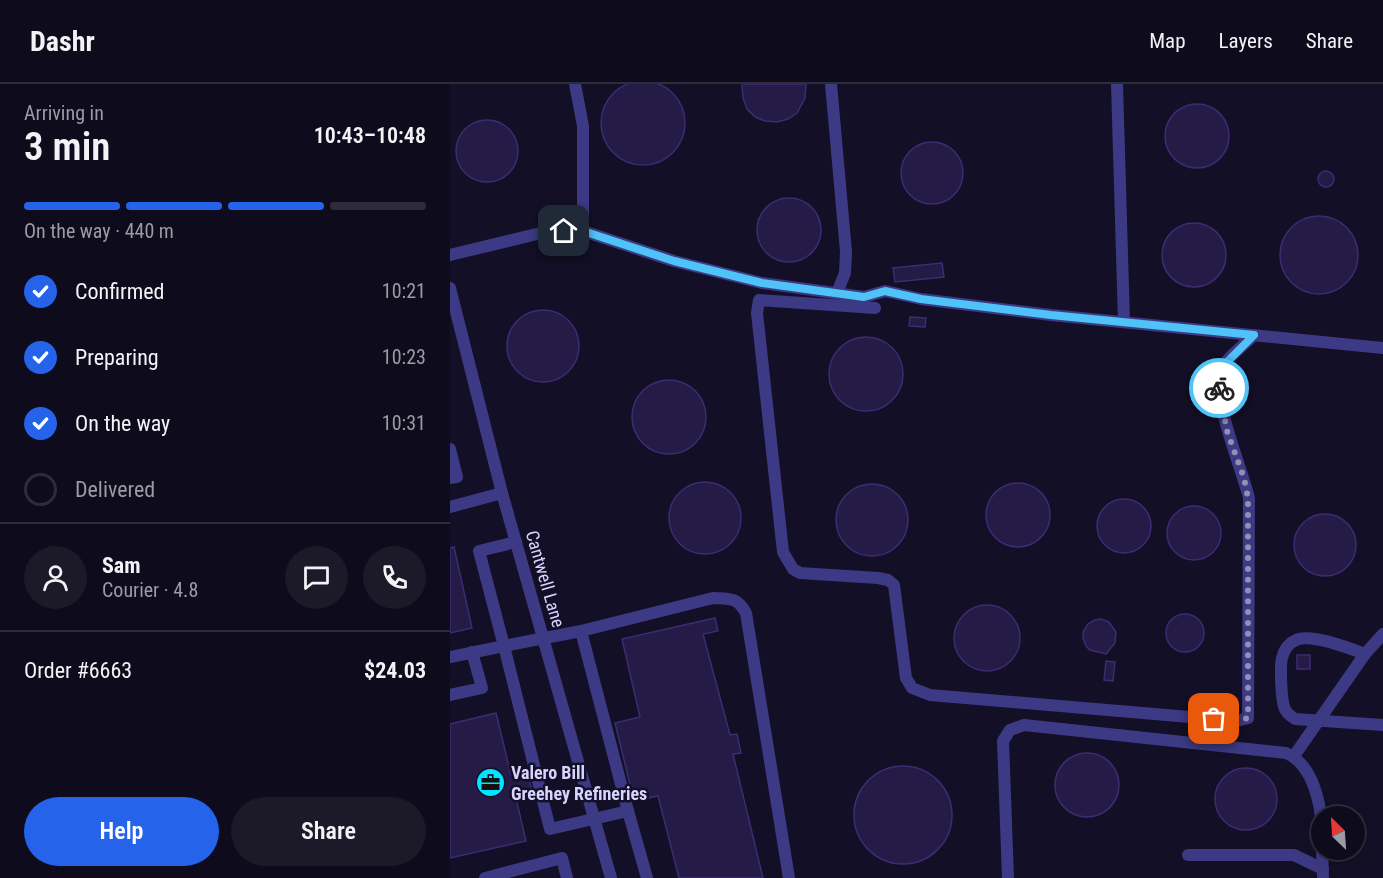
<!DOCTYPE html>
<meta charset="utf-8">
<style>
body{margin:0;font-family:"Roboto Condensed",sans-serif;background:#1c1929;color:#f1f3f6;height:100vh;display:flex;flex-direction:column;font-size:22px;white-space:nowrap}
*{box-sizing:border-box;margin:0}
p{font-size:20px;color:#9b9ba3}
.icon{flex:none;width:33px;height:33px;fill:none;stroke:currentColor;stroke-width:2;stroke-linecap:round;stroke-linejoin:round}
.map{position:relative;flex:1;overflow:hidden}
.panel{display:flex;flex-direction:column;background:#0e0b1c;width:450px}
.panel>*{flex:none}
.needle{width:39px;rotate:335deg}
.controls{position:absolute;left:861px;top:722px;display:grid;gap:12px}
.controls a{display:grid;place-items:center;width:54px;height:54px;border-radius:50%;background:#0e0b1c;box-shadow:0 6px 24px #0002,0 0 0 2px #2e2b3b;font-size:30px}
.pin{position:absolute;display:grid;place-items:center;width:51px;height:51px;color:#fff;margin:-26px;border-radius:12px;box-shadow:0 3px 9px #0006}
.courier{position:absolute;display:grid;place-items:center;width:60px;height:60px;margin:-30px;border:4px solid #4fc3f7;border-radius:50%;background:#fff;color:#222;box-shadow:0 2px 8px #0007}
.head em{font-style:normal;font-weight:600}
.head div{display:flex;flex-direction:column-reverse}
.head{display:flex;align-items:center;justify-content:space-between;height:102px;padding:0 24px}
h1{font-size:39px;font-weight:600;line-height:45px}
.bar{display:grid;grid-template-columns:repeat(4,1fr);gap:9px 6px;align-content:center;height:72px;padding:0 24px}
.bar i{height:8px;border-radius:4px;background:#2e2b3b}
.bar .current{background:#2563eb}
.bar p{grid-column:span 4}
.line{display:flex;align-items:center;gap:15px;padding:0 24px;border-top:2px solid #2e2b3b}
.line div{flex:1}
.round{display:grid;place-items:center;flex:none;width:63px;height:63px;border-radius:32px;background:#1c1929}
ol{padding:0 24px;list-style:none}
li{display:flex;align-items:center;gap:18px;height:66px}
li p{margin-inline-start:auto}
li .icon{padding:6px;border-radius:50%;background:#2563eb;color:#fff;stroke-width:4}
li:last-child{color:#9b9ba3}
li i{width:33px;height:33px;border:3px solid #2e2b3b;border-radius:50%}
.button{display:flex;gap:12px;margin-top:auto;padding:12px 24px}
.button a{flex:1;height:69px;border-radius:36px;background:#2563eb;color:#fff;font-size:24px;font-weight:600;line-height:69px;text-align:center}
.button a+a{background:#1c1929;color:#f1f3f6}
header{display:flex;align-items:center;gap:36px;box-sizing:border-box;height:84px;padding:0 30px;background:#0e0b1c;border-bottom:2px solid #2e2b3b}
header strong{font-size:28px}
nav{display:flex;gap:33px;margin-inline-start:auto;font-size:21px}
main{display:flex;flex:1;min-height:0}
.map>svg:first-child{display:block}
</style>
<header>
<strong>Dashr</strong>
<nav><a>Map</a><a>Layers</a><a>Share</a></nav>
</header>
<main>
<section class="panel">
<div class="head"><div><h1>3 min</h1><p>Arriving in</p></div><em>10:43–10:48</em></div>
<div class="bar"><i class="current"></i><i class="current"></i><i class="current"></i><i></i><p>On the way · 440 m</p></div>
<ol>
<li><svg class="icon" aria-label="check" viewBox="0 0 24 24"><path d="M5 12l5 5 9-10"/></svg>Confirmed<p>10:21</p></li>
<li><svg class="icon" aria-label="check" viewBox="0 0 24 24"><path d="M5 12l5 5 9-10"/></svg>Preparing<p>10:23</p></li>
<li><svg class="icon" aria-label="check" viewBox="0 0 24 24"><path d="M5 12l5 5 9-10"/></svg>On the way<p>10:31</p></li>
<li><i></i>Delivered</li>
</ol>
<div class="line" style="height:108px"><a class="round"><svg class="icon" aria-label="person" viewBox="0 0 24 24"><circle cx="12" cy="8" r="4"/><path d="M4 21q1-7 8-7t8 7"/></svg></a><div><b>Sam</b><p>Courier · 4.8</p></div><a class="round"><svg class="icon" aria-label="chat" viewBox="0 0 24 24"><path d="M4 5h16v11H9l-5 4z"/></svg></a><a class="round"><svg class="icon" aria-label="phone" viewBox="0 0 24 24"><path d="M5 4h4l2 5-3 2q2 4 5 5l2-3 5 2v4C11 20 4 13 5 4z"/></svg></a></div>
<div class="line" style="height:78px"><div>Order #6663</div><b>$24.03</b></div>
<div class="button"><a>Help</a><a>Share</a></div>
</section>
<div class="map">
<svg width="933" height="794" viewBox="0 0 933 794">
<rect width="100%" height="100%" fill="#130f26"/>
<g fill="#241b47" stroke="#3b2d73" stroke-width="1.5">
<circle cx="193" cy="39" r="42"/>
<polygon points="292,0 356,0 355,14 347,29 338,35 327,38 315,37 305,33 297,25 293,14"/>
<circle cx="747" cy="52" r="32"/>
<circle cx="37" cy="67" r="31"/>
<circle cx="482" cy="89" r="31"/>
<circle cx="876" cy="95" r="8"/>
<circle cx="339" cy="146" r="32"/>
<circle cx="869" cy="171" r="39"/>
<circle cx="744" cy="171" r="32"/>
<polygon points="492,179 494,193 445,198 443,184"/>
<circle cx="93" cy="262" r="36"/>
<polygon points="460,233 476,234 475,243 459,242"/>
<circle cx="416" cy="290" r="37"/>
<circle cx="219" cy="333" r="37"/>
<circle cx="255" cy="434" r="36"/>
<circle cx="568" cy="431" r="32"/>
<circle cx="422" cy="436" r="36"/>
<circle cx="674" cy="442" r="27"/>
<circle cx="744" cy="449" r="27"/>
<circle cx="875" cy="461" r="31"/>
<polygon points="4,463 22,544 0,549 0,464"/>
<circle cx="537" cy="554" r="33"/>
<circle cx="735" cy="549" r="19"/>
<polygon points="265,534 268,547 253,550 280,651 287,650 291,669 283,670 313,794 229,794 208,712 184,717 165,639 190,633 172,555"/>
<polygon points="651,535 659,538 666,548 665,559 656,570 640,566 636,562 633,554 633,548 638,540 645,536"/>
<rect x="847" y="571" width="13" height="14"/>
<polygon points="656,577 665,578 663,597 654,596"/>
<polygon points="46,629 61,691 77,688 81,703 82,706 65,710 76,757 0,774 0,640"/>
<circle cx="637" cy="701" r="32"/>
<circle cx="453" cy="731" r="49"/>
<circle cx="796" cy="715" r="31"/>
</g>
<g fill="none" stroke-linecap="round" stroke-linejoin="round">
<g stroke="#3d3a85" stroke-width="12">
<polyline points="125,0 133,42 133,147"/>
<polyline points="381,0 396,168 395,189 387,209"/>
<polyline points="667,0 674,238"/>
<polyline points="0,171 95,148 133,147 224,177 312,199 414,213 435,207 471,215 601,231 933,264"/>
<polyline points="0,204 52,409 161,794"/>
<path d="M 425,224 L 309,216 L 307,229 L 333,468 L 343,485 L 350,489 L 428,494 L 438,496 L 444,501 L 456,594 L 462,604 L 480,611 L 787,637 L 798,634 L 799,414 C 793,388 758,304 771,284 C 779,272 794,261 804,251"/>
<polyline points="0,365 7,393 0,394"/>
<polyline points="0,423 52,409"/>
<polygon points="131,547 178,727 100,745 54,562"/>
<path d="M 131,547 L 263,514 C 280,515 287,513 296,529 L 339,794"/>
<path d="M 933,550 L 915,570 C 899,564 861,549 846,556 C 839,559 834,566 832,574 C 830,582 831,618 835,625 C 837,630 841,632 845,635 L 933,641"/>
<polyline points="0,573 54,562 29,467 66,458"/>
<polyline points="0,611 32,604 22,568"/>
<polyline points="844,672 915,570"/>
<polyline points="178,727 197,794"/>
<polyline points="872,765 873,794"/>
<polyline points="738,771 844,771 873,785"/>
<polyline points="35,794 112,774 117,794"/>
<path d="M 558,794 L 553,657 L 560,646 L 574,641 L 836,669 C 863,680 871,720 872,746"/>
</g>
</g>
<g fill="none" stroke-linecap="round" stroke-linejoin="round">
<polyline stroke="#948fb3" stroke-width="6" stroke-dasharray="0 10.8" points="764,635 787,637 798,634 798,414 794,394 777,347 769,304"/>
<polyline stroke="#4fc3f7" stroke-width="8" points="114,147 133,147 224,177 312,199 414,213 435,207 471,215 601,231 804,251 770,285 769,304"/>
</g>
<defs>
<symbol id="office-disc" viewBox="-11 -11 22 22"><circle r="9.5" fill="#00e5ff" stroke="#130f26"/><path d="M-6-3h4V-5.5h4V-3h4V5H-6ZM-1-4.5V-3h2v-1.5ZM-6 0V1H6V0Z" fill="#111"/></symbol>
</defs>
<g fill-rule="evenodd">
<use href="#office-disc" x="24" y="682" width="33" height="33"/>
</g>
<g text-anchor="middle" stroke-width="5" stroke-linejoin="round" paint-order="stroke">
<g font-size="18" fill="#d9d4ff" stroke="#130f26">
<text transform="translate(95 495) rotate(74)" y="6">Cantwell Lane</text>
</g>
<g font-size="18" font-weight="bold" fill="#d9d4ff" stroke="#130f26" text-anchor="start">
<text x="61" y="695">Valero Bill<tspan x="61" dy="21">Greehey Refineries</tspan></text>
</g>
</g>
</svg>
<div class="controls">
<a><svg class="needle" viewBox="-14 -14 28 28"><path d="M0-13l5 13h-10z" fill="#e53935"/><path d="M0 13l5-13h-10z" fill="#9b9ba3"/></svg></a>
</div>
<div class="pin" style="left:764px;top:635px;background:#ea580c"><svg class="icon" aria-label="bag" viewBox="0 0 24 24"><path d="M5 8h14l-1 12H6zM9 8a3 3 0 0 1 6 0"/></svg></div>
<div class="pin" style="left:114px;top:147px;background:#1f2937"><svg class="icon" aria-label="home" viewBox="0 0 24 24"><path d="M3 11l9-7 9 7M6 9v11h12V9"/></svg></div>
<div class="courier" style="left:769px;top:304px"><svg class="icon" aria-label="bike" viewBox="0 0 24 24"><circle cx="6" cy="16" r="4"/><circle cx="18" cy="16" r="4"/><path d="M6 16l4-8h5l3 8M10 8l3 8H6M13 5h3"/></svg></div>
</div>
</main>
